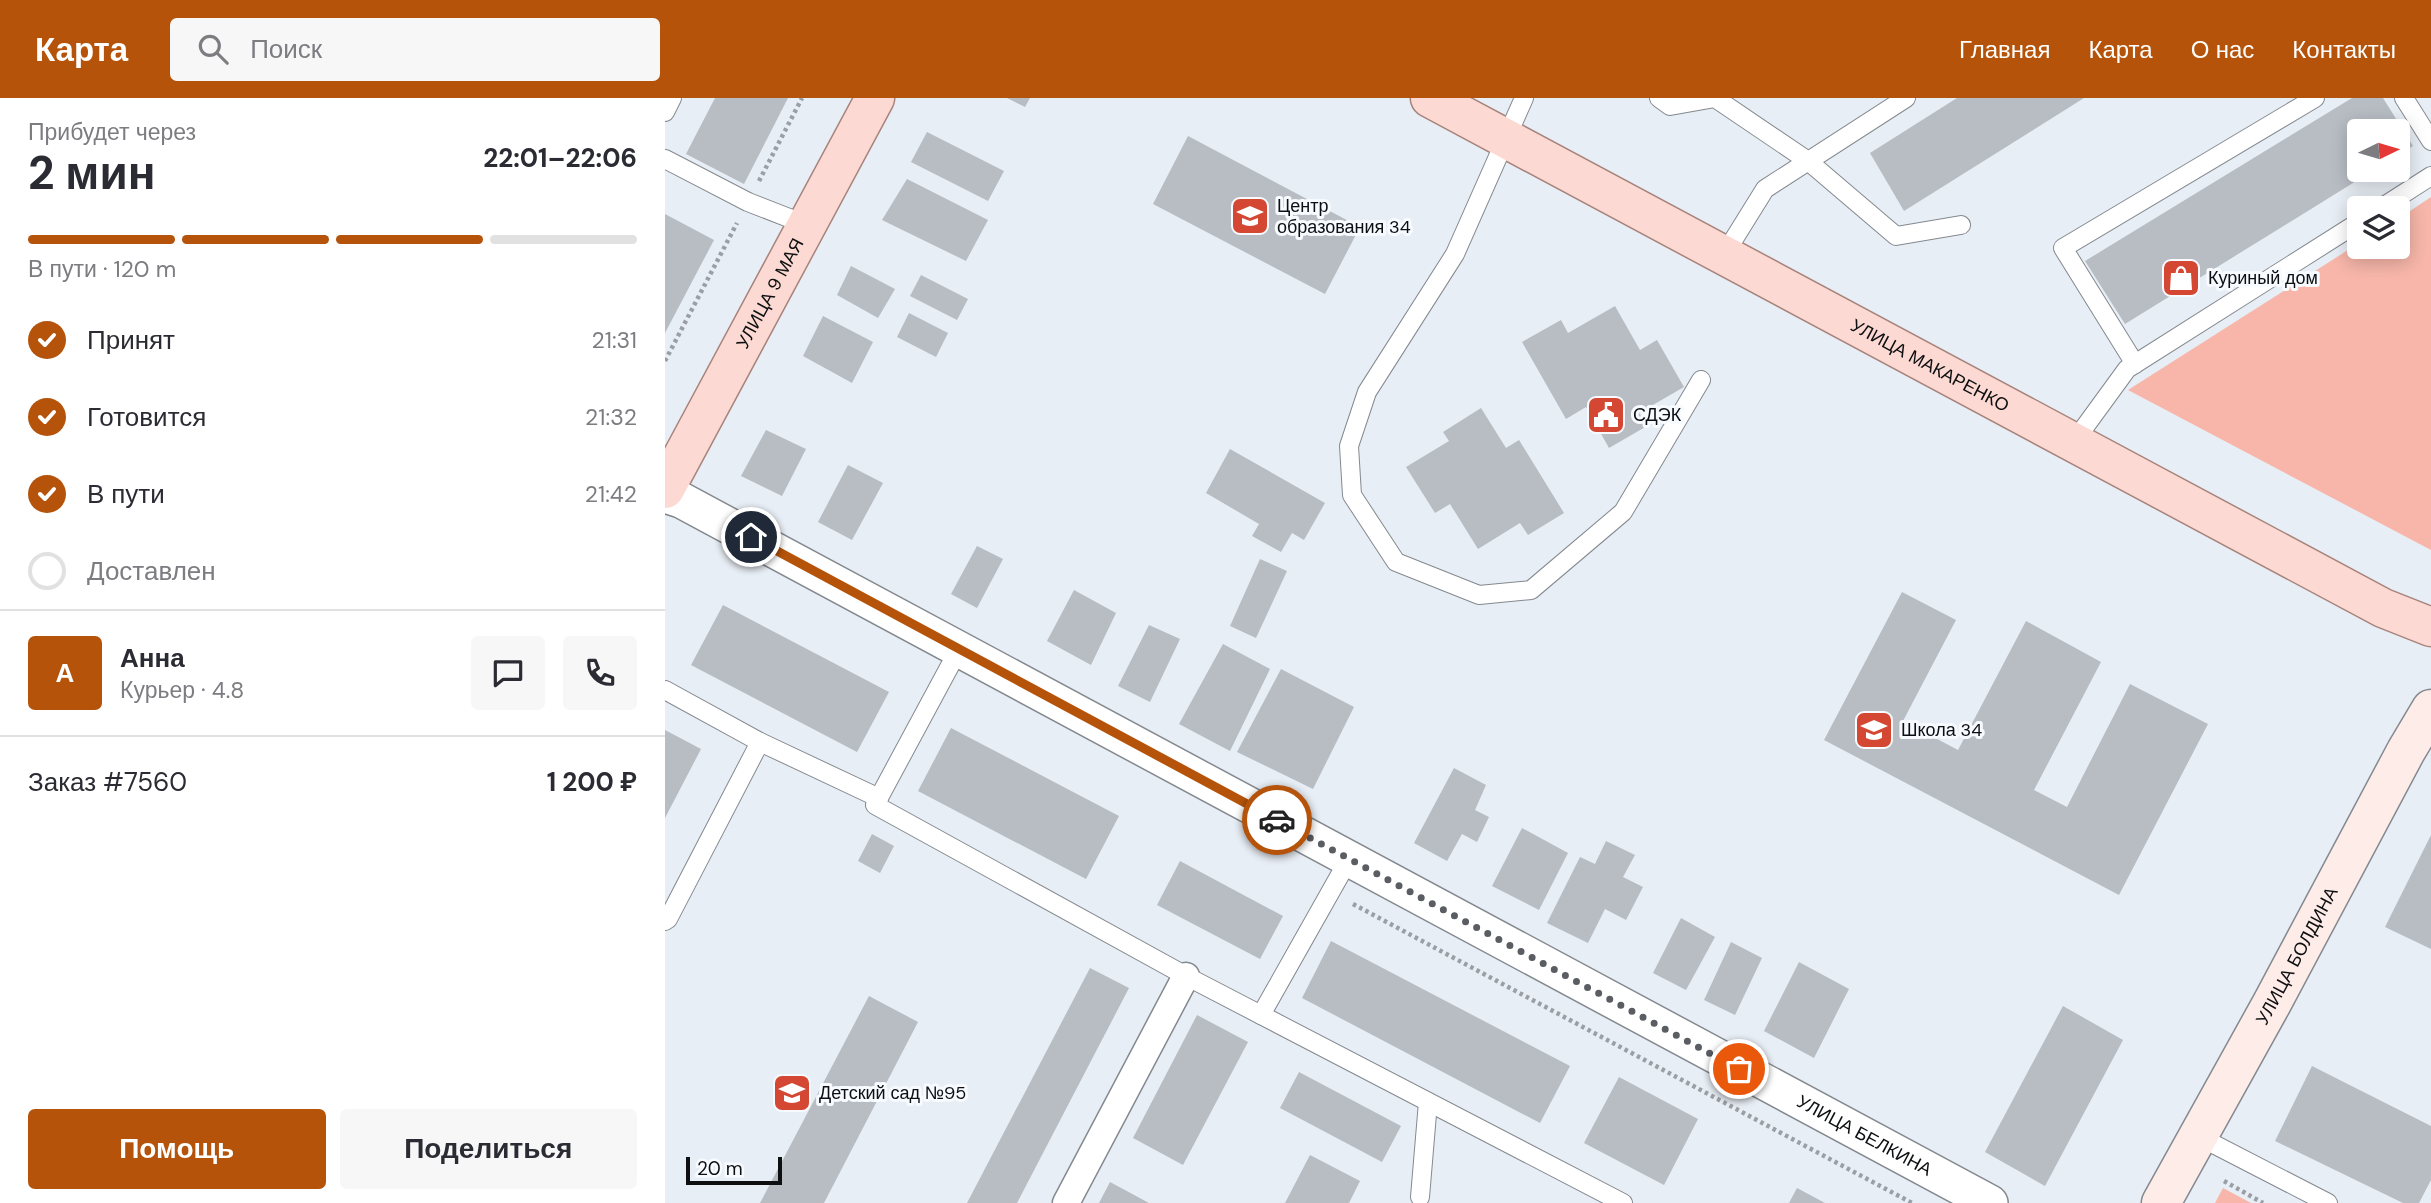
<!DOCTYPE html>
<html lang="ru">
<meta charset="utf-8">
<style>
body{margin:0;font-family:"DM Sans",sans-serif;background:#f7f7f7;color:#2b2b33;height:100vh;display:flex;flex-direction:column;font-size:26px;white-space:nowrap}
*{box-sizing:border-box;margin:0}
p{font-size:23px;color:#7c7c81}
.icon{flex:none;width:38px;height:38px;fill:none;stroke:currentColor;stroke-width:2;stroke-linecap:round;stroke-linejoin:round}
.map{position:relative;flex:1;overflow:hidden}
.details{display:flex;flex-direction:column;background:#fff;width:665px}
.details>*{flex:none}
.needle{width:46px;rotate:85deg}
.controls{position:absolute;left:1682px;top:21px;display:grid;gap:14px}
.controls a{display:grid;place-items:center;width:63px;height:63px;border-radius:7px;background:#fff;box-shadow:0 4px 18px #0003;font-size:35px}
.scale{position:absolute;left:21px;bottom:18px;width:96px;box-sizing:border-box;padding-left:7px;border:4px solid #0d0f11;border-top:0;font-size:19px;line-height:24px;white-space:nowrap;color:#0d0f11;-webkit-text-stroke:5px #f7fbff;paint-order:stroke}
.pin{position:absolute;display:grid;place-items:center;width:60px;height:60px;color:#fff;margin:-30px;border:4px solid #fff;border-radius:50%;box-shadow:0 2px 7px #0007}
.courier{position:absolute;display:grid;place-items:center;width:70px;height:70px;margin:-35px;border:5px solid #b45309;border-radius:50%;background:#fff;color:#222;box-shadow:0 2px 9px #0007}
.headline em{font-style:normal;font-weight:700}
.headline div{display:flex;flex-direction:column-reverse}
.headline{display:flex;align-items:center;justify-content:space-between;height:119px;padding:0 28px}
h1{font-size:46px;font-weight:700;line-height:52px}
.bar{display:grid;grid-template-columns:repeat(4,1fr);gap:10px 7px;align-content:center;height:84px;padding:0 28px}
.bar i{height:9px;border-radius:5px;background:#e1e1e2}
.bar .on{background:#b45309}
.bar p{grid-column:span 4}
.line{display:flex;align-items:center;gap:18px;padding:0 28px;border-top:2px solid #e1e1e2}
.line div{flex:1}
.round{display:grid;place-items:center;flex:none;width:74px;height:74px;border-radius:7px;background:#f7f7f7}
ol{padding:0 28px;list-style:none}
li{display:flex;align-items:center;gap:21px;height:77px}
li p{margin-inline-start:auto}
li .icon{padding:7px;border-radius:50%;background:#b45309;color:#fff;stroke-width:4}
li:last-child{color:#7c7c81}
li i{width:38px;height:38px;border:4px solid #e1e1e2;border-radius:50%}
.button{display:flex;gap:14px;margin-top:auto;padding:14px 28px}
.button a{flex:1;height:80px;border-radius:7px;background:#b45309;color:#fff;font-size:28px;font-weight:700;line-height:80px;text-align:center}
.button a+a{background:#f7f7f7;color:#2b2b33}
header{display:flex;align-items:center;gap:42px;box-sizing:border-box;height:98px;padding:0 35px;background:#b45309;color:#fff}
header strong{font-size:33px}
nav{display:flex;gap:38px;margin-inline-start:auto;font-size:24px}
.search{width:490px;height:63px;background:#f7f7f7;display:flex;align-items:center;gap:18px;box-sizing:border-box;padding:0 24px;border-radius:7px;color:#7c7c81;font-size:26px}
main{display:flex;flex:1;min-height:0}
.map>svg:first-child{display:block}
</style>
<header>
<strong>Карта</strong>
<div class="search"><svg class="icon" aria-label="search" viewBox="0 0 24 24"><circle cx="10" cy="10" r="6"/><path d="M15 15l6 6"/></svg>Поиск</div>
<nav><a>Главная</a><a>Карта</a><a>О нас</a><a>Контакты</a></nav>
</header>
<main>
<section class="details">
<div class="headline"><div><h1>2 мин</h1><p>Прибудет через</p></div><em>22:01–22:06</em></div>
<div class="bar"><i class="on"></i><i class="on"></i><i class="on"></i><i></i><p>В пути · 120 m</p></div>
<ol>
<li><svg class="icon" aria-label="check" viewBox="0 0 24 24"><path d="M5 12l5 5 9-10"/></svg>Принят<p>21:31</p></li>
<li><svg class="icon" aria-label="check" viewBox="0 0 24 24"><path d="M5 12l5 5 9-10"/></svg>Готовится<p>21:32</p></li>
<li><svg class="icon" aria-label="check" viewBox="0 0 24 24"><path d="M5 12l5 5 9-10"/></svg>В пути<p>21:42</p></li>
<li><i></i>Доставлен</li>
</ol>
<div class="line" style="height:126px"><b class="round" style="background:#b45309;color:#fff">А</b><div><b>Анна</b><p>Курьер · 4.8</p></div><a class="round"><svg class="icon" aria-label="chat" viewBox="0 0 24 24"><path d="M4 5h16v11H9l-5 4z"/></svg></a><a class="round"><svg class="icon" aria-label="phone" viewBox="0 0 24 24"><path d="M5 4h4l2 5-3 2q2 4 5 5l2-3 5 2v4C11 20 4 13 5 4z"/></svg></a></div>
<div class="line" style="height:91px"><div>Заказ #7560</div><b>1 200 ₽</b></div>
<div class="button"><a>Помощь</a><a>Поделиться</a></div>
</section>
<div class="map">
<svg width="1766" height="1105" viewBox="0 0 1766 1105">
<rect width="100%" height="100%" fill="#e8eef5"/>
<g fill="#f7b6a9">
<polygon points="1766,99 1766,452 1463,292 1694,145 1694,149 1732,149 1733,121"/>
<polygon points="1558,1090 1586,1105 1550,1105"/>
</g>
<g fill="#b7bdc3">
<polygon points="50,0 123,0 79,86 21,56"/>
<polygon points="342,0 365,0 360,9"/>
<polygon points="1292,0 1419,0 1239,113 1205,55"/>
<polygon points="1687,0 1718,0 1748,48 1732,57 1732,33 1694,33 1694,72 1709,72 1460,226 1420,163"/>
<polygon points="262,34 339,73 323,103 246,64"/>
<polygon points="523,38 695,129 660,196 488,106"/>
<polygon points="242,81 323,122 301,163 217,122"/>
<polygon points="0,116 49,142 0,235"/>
<polygon points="186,168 230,191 213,220 172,197"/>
<polygon points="256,177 303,201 292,222 245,198"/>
<polygon points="950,208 975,252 992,242 1019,289 974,315 982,328 944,350 921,309 901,321 857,244 896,222 903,235"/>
<polygon points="244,215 283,235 271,259 232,239"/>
<polygon points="158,218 208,244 187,285 138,258"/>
<polygon points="816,310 841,350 854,342 899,415 863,437 855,425 813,451 785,406 770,415 741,369 784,343 778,334"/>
<polygon points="101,332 141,351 117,398 76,378"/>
<polygon points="565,351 660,405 639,442 627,435 616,454 587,438 594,426 541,395"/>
<polygon points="183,367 218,385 187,442 153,424"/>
<polygon points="312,448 338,461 312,510 286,496"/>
<polygon points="595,461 622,473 591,540 565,528"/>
<polygon points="409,492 451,515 426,567 382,543"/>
<polygon points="1237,494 1291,522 1238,623 1293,652 1361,523 1436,564 1369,692 1402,709 1465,586 1543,626 1454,797 1159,642"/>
<polygon points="58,507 224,594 192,654 26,567"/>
<polygon points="484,527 515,541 485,604 453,588"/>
<polygon points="558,546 605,571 565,653 514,626"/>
<polygon points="616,571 689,609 648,691 572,654"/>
<polygon points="286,630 454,718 421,781 253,693"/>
<polygon points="0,632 36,651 0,720"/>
<polygon points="789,670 821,687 810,712 824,719 812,744 797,736 782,763 749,745"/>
<polygon points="857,730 903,755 874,812 827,788"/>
<polygon points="207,736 229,748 215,775 193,763"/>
<polygon points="1766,737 1766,851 1720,829"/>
<polygon points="941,743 970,757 958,779 978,789 961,822 940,811 923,845 882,825 915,759 930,766"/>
<polygon points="515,763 618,818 595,861 492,807"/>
<polygon points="1016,820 1050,839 1021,892 988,875"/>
<polygon points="666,843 905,968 875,1025 637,900"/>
<polygon points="1066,844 1097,860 1070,917 1039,902"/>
<polygon points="1134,864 1184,891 1149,960 1099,933"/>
<polygon points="425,870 464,890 352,1105 302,1105"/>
<polygon points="204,898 253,924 159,1105 95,1105"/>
<polygon points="1398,908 1458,942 1380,1088 1320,1054"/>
<polygon points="532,917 583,944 518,1067 468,1040"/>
<polygon points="1647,968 1766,1028 1766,1082 1754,1105 1738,1105 1610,1043"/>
<polygon points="634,974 736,1028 717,1064 615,1010"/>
<polygon points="954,979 1033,1021 999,1087 919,1045"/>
<polygon points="645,1057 695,1083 684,1105 620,1105"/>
<polygon points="445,1084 484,1105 434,1105"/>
<polygon points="1132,1090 1160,1105 1124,1105"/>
</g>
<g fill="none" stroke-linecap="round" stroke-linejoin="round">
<defs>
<g id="service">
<polyline points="859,0 790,156 702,294 684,348 687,397 731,464 814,497 866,492 958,414 1036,282"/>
<polyline points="994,0 1005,8 1050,0 1143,63 1231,138 1296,127"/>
<polyline points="1739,0 1766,43"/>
<polyline points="0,14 7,0"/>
<polyline points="0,61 83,104 142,127"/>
<polyline points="1716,110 1766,78"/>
<polyline points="1059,157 1100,91 1241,0"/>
<polyline points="1470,266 1398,150 1650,0"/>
<polyline points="1408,345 1462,271 1694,124"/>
<polyline points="294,551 210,707 521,878 958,1105"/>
<polyline points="0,592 95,644 214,700"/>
<polyline points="0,823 3,821 95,644"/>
<polyline points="596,917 684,761"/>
<polyline points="1533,1038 1663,1105"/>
<polyline points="755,1099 763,1004"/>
</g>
<polyline id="pedestrian" points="401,1105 521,878"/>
<g id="minor">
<path id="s1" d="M 0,397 L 16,402 L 1325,1105"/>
</g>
<g id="secondary">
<path id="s2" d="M 1496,1105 L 1607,905 L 1741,653 L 1766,611"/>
</g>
<g id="primary">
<path id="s3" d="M 765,0 L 1718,510 L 1766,529"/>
<path id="s4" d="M 0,391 L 210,0"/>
</g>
</defs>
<use href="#service" stroke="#84898f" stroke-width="20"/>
<use href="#pedestrian" stroke="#84898f" stroke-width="29"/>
<use href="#minor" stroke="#84898f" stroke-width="38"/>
<use href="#secondary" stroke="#84898f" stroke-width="41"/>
<use href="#primary" stroke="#a7837c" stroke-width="41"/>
<g stroke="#9b9fa5" stroke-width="4.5" stroke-dasharray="3.5 3.5" stroke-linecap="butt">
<polyline points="94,83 137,0"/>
<polyline points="0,263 72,125"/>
<polyline points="688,806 1247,1105"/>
<polyline points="1559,1083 1598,1105"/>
</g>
<use href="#service" stroke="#fff" stroke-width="18"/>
<use href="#pedestrian" stroke="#fff" stroke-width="26"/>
<use href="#minor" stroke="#fff" stroke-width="35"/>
<use href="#secondary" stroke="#feece9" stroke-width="38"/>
<use href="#primary" stroke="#fcdad3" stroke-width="38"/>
</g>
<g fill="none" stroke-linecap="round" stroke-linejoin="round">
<polyline stroke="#5a5d61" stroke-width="7" stroke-dasharray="0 12.6" points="612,722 1074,971"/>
<polyline stroke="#b45309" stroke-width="9" points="86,439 612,722"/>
</g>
<defs>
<symbol id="school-square" viewBox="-11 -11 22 22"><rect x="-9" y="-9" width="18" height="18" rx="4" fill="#d44733" stroke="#f7fbff"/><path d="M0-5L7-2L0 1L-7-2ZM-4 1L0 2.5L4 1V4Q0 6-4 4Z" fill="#fff"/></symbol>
<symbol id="shop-square" viewBox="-11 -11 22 22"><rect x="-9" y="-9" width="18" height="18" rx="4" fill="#d44733" stroke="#f7fbff"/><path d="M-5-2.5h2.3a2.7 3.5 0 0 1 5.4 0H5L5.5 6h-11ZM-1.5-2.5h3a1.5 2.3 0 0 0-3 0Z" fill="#fff"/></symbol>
<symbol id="civic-square" viewBox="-11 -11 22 22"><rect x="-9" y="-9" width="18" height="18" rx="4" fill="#d44733" stroke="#f7fbff"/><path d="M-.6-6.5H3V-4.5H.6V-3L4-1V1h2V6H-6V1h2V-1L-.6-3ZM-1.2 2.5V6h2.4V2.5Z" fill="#fff"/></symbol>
</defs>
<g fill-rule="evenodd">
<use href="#school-square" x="563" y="96" width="44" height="44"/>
<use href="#shop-square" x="1494" y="158" width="44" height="44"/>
<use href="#civic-square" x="919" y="295" width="44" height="44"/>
<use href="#school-square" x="1187" y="610" width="44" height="44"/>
<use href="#school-square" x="105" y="973" width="44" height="44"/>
</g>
<g text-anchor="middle" stroke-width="6" stroke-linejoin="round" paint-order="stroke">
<g font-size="18" fill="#0d0f11" stroke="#f7fbff" text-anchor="start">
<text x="612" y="114">Центр<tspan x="612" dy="21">образования 34</tspan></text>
<text x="1543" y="186">Куриный дом</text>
<text x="968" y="323">СДЭК</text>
<text x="1236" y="638">Школа 34</text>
<text x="154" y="1001">Детский сад №95</text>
</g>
<g font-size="18" fill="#0d0f11" stroke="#f7fbff">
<text dy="6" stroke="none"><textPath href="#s4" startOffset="222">УЛИЦА 9 МАЯ</textPath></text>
<text dy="6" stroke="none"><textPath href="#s3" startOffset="567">УЛИЦА МАКАРЕНКО</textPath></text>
<text dy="6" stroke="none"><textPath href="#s2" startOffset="282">УЛИЦА БОЛДИНА</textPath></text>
<text dy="6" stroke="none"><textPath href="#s1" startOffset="1360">УЛИЦА БЕЛКИНА</textPath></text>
</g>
</g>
</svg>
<div class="controls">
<a><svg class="needle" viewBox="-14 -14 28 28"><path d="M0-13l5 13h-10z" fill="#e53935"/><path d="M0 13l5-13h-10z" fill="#7c7c81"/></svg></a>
<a><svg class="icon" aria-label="layers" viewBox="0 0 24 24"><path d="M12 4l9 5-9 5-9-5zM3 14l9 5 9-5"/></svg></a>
</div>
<div class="scale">20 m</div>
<div class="pin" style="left:1074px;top:971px;background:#ea580c"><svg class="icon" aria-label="bag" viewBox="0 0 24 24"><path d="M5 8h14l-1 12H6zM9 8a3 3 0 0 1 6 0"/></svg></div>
<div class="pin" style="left:86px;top:439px;background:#1f2937"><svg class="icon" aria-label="home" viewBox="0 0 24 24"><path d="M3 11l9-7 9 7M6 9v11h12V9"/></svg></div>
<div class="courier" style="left:612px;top:722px"><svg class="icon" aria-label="car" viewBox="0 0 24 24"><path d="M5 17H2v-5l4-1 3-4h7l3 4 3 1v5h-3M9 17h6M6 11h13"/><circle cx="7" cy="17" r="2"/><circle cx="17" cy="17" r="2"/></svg></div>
</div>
</main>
